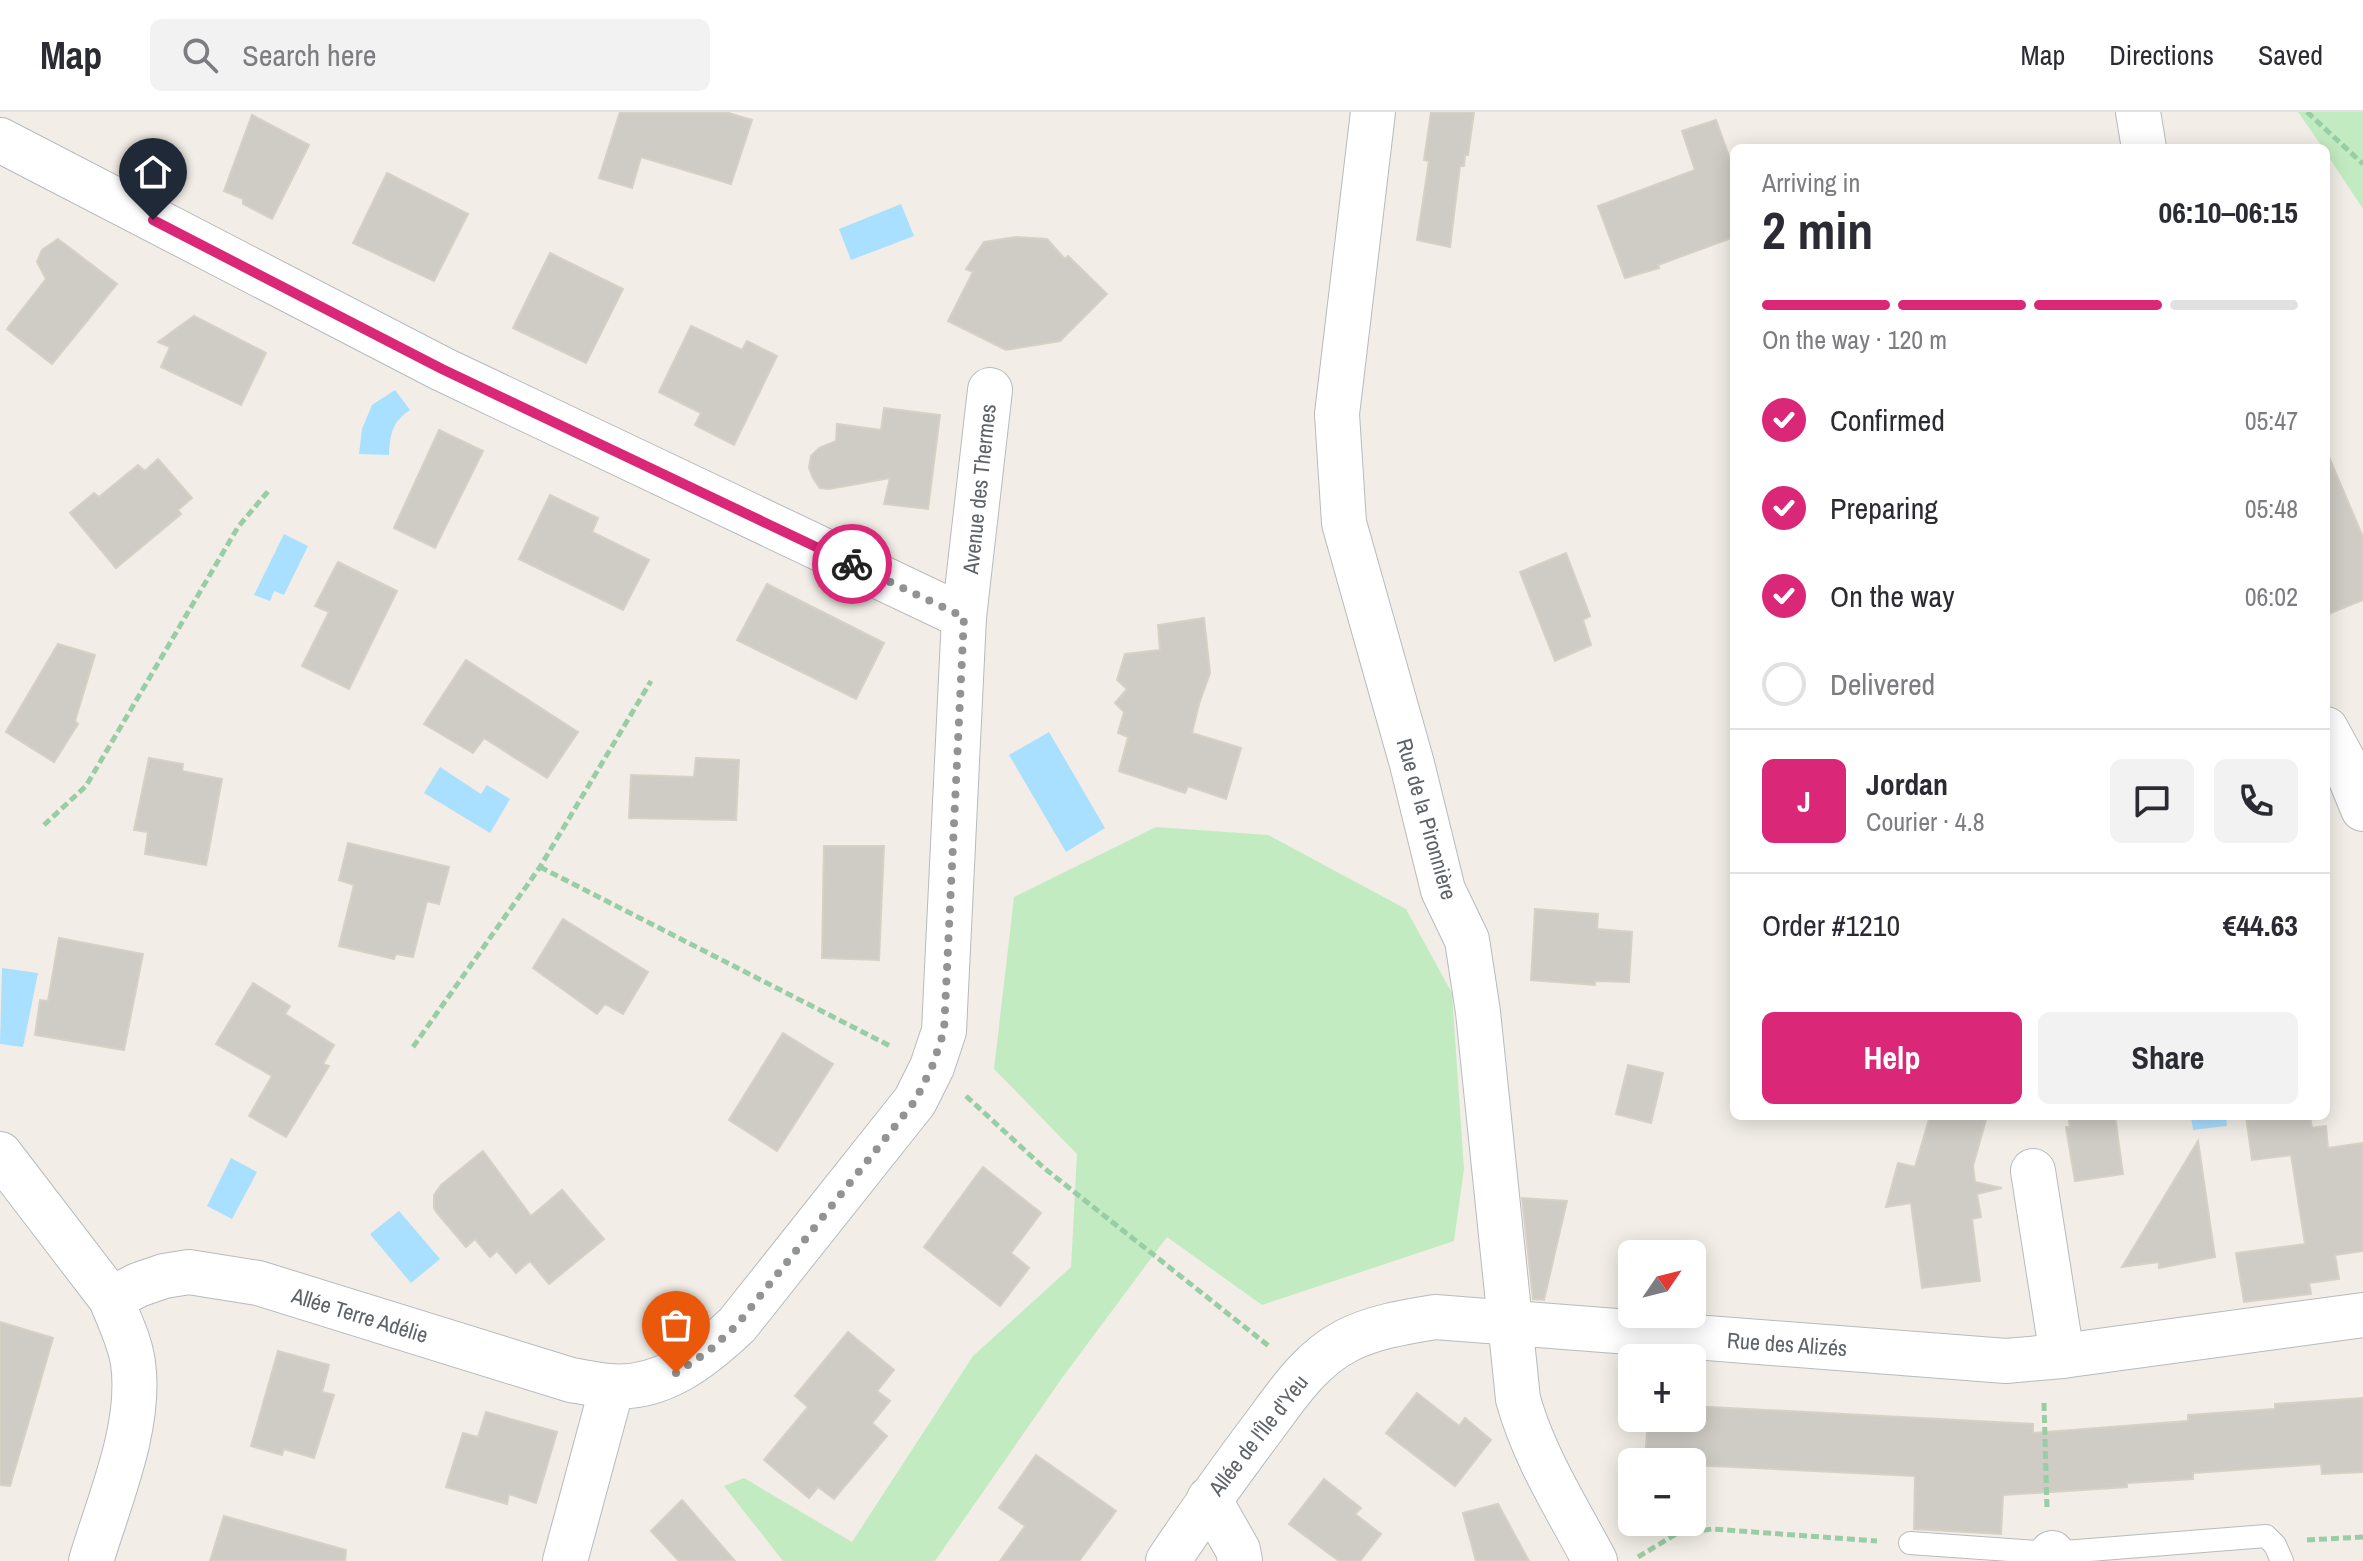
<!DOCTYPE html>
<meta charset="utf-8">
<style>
body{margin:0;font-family:"Archivo Narrow",sans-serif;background:#f2f2f3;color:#2b2b33;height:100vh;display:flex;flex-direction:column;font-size:30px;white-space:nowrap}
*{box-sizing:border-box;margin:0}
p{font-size:26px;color:#7c7c81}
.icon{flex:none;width:44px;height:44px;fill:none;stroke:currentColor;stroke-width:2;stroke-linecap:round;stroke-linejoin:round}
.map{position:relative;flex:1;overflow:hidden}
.drawer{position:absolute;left:1730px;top:32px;width:600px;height:976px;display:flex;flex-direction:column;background:#fff;border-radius:12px;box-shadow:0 4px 20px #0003}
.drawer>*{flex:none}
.needle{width:52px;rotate:55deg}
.fabs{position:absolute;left:1618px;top:1128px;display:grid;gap:16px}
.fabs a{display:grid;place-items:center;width:88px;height:88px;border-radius:12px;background:#fff;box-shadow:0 4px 20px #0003;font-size:40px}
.pin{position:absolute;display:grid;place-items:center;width:68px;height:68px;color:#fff;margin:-82px -34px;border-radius:50% 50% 50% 0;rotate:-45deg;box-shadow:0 0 8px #0007}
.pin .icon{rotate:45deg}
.courier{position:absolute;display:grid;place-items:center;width:80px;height:80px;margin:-40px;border:6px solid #db2777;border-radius:50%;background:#fff;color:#222;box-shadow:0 2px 10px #0007}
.head em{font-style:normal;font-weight:700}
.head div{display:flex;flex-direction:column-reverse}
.head{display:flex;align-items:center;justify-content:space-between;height:136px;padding:0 32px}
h1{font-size:52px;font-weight:700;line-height:60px}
.bar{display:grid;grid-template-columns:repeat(4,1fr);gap:12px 8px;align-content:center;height:96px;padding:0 32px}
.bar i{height:10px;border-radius:6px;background:#e1e1e2}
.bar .selected{background:#db2777}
.bar p{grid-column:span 4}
.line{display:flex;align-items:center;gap:20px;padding:0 32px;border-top:2px solid #e1e1e2}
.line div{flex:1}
.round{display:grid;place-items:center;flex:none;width:84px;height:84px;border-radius:12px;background:#f2f2f3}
ol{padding:0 32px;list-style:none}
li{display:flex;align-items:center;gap:24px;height:88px}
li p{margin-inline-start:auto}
li .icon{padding:8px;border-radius:50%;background:#db2777;color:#fff;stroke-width:4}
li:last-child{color:#7c7c81}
li i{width:44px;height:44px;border:4px solid #e1e1e2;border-radius:50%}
.button{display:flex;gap:16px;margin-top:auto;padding:16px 32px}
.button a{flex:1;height:92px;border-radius:12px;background:#db2777;color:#fff;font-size:32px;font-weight:700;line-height:92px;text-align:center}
.button a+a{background:#f2f2f3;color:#2b2b33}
header{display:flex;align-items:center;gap:48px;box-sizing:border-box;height:112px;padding:0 40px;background:#fff;border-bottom:2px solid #e1e1e2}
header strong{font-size:38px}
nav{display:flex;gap:44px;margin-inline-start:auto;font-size:28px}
.search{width:560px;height:72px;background:#f2f2f3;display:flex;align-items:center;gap:20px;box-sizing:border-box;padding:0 28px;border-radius:12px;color:#7c7c81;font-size:30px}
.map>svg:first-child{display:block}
</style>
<header>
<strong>Map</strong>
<div class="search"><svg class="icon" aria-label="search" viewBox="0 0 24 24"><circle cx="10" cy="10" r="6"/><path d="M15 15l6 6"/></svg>Search here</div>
<nav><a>Map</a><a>Directions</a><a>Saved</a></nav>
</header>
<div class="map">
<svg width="2363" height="1449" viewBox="0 0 2363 1449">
<rect width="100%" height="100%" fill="#f2eee7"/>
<g fill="#c3ebc1">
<polygon points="2298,0 2363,0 2363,97 2326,41 2326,36 2323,36"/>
<polygon points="1156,715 1268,723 1406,797 1452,881 1464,1057 1454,1129 1262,1193 1167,1125 1062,1266 935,1449 783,1449 724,1374 744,1366 852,1430 973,1244 1071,1155 1077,1042 994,957 1014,785"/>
</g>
<g fill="#a9dfff">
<polygon points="901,92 914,124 851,148 839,117"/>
<path d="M 395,278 L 410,298 C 392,310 390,322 389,343 L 359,342 L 362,317 L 372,293 Z"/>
<polygon points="284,422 308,434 284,483 274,479 270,489 254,483"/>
<polygon points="1049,620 1105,716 1066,740 1009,643"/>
<polygon points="440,655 481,682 487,673 510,687 490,721 424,681"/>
<polygon points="2,856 38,861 23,935 0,932"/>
<polygon points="2191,1004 2226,1004 2227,1014 2193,1018"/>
<polygon points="231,1046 257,1060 232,1107 207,1094"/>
<polygon points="399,1099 440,1147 411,1171 370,1122"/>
</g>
<g fill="#cfcbc5" stroke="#d7d0c4" stroke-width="2">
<polygon points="620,0 725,0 752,8 731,72 641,45 632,76 599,66"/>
<polygon points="1431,0 1474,0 1468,43 1465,43 1464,54 1460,54 1450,135 1417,128 1429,49 1424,48"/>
<polygon points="252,3 309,33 272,107 243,92 243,87 224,79"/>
<polygon points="1716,8 1734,58 1734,125 1658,153 1659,156 1625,166 1598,94 1695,58 1682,19"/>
<polygon points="387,61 468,102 434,169 353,131"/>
<polygon points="1016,125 1047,127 1065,147 1068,144 1107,182 1060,229 1006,238 948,209 973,160 966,157 984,130"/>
<polygon points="58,127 117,172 52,252 7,217 46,167 37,150 42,138"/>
<polygon points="550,141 623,177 586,251 513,216"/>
<polygon points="194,204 266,241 241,293 161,255 170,235 158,230"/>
<polygon points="691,214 742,238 747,229 777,244 734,333 695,313 701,301 659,280"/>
<polygon points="884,296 940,303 928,397 884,392 890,366 829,377 820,376 813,366 809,356 811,344 819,336 836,329 837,312 881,318"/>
<polygon points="439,318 483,339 435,436 394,416"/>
<polygon points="2326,338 2363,425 2363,488 2326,503"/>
<polygon points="158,347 192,386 178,398 181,402 116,456 70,401 94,381 99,385 138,353 145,359"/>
<polygon points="550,383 598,406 592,420 649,448 623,498 519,447"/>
<polygon points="1566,441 1590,504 1583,508 1591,533 1555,549 1520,460"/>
<polygon points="338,450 397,479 349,577 302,554 329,500 315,494"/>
<polygon points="767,472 884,531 856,587 737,528"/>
<polygon points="1204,506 1210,561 1199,592 1192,621 1241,636 1226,687 1188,674 1185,681 1119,659 1128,625 1118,621 1124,600 1115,591 1127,577 1117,568 1125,542 1160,538 1158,513"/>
<polygon points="58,532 95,543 75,609 78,612 54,650 6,620"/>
<polygon points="466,548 578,620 547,666 484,626 473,641 424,612"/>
<polygon points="149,646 183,652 182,659 222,667 206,753 145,742 148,720 134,718"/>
<polygon points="696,646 739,648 736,708 629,706 631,663 694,665"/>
<polygon points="348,731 449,755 439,792 427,789 413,845 396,842 394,847 339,834 354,773 339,768"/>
<polygon points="824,734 884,734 879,848 822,846"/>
<polygon points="1535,797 1598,802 1597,817 1632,820 1629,870 1595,869 1595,873 1531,868"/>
<polygon points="563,807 648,860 623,902 605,892 597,902 533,856"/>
<polygon points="59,826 143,842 124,938 35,923 40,888 48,889"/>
<polygon points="253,871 290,894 285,902 334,933 323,952 329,954 286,1025 249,1004 272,964 216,932"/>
<polygon points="783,921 833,952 777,1039 729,1008"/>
<polygon points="1628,953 1663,961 1651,1011 1616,1002"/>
<polygon points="1930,1004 1987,1004 1973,1054 1975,1070 2002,1076 1977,1082 1981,1105 1972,1107 1980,1169 1922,1176 1911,1091 1886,1095 1898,1051 1915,1055"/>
<polygon points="2068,1004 2115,1004 2123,1062 2075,1069 2066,1015 2070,1015"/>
<polygon points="2246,1004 2310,1004 2312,1016 2326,1014 2328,1036 2363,1031 2363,1139 2335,1143 2339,1167 2309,1171 2311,1182 2244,1190 2236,1141 2305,1132 2291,1043 2252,1048"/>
<polygon points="2198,1029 2215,1145 2159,1156 2159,1150 2122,1155"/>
<polygon points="483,1039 531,1104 562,1078 604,1127 549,1172 530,1149 516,1161 497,1139 490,1145 475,1127 466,1135 437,1101 434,1096 434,1083 441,1073"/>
<polygon points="983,1055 1041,1101 1011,1141 1029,1156 1000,1194 924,1135"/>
<polygon points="1522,1086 1567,1089 1544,1188 1533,1187"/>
<polygon points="0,1210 53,1226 10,1374 0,1373"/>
<polygon points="848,1220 894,1258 877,1279 890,1289 872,1311 887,1324 834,1387 818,1375 809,1386 764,1348 808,1295 795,1284"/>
<polygon points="278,1239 329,1253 322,1280 334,1283 314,1346 284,1337 282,1343 251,1334"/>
<polygon points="1417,1281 1459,1314 1465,1306 1491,1328 1455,1374 1386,1321"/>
<polygon points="2363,1286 2363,1360 2322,1362 2321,1352 2193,1361 2193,1367 2127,1371 2127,1375 2003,1383 2001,1422 1914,1417 1915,1364 1692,1353 1692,1350 1645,1350 1648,1306 1692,1306 1692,1294 2033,1312 2033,1321 2188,1309 2188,1303 2275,1297 2275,1292"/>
<polygon points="486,1300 557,1320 536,1391 509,1382 507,1392 446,1375 463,1321 478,1325"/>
<polygon points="1036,1343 1116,1399 1079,1449 1000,1449 1025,1414 999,1396"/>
<polygon points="1324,1367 1361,1396 1355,1402 1381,1422 1360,1449 1339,1449 1289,1412"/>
<polygon points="682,1388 735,1449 679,1449 651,1419"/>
<polygon points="1498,1392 1529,1449 1476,1449 1463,1401"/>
<polygon points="224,1404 346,1438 345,1449 210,1449"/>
</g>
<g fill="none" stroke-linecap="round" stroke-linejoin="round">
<defs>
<polyline id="service" points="1910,1431 2052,1441 2266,1424 2275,1433 2282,1449"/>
<g id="minor">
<path d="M 1373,0 L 1337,302 L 1344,411 L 1412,652 L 1443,778 L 1467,828 L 1478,900 L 1518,1287 C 1534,1345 1567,1396 1595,1449"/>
<polyline points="2138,0 2144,36"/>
<polyline points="0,28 442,257 964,505 990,278"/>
<polyline points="2326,617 2343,648 2363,697"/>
<path d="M 0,1042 L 111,1187 L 138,1173 L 164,1164 L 189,1160 L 258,1171 L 571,1268 C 584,1270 597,1273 609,1274 C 661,1279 702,1246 737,1213 L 915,989 L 932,955 L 944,919 L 964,505"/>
<polyline points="2033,1059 2062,1244"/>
<polyline points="1209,1387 1238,1438 1240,1449"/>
<polyline points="2052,1441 2053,1449"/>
<path d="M 91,1449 C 109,1389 142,1314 133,1251 C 130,1229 119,1208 111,1187"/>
<polyline points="565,1449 612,1275"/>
<path d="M 1168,1449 C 1198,1404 1229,1361 1261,1318 C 1286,1285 1308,1249 1346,1229 C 1373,1215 1405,1210 1435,1205 L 2006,1249 L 2062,1244 L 2363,1203"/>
</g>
</defs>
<use href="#service" stroke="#b7babe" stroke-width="24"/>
<use href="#minor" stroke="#b7babe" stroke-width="46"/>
<g stroke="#99cda5" stroke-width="5" stroke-dasharray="8 4" stroke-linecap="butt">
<polyline points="2307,0 2363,52"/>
<polyline points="44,713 86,674 238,415 270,377"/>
<polyline points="540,755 892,935"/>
<polyline points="413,935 540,755 651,569"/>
<polyline points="966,984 1044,1056 1270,1235"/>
<polyline points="2044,1291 2047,1397"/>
<polyline points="2307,1428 2363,1425"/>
<polyline points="1638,1445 1676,1422 1712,1417 1877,1429"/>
</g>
<use href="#service" stroke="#fff" stroke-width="22"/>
<use href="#minor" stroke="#fff" stroke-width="44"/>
</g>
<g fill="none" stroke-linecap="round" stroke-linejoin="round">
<polyline stroke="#929494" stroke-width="8" stroke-dasharray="0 14.4" points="676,1261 709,1239 737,1213 915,989 932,955 944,919 964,505 852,452"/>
<polyline stroke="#db2777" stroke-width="10" points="153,108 442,257 852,452"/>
</g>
<g text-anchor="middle" stroke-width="7" stroke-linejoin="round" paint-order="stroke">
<g font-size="22" fill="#5e6368" stroke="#fff">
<text transform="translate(979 377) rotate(-84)" y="8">Avenue des Thermes</text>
<text transform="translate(1427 707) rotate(74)" y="8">Rue de la Pironnière</text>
<text transform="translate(360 1203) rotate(17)" y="8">Allée Terre Adélie</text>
<text transform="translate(1787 1232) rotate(4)" y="8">Rue des Alizés</text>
<text transform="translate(1258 1323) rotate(-52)" y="8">Allée de l'Île d'Yeu</text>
</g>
</g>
</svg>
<div class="fabs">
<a><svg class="needle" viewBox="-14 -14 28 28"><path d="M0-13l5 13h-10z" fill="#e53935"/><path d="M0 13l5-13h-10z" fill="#7c7c81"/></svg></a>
<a>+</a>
<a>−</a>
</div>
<div class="pin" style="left:676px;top:1261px;background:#ea580c"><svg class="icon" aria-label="bag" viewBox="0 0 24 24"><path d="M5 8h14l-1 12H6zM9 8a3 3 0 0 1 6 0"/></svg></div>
<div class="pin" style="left:153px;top:108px;background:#1f2937"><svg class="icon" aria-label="home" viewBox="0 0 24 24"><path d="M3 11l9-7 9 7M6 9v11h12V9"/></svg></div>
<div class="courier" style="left:852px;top:452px"><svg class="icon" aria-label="bike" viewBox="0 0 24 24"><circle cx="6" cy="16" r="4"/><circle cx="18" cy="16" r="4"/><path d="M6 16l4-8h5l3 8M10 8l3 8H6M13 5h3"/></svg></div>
<section class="drawer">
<div class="head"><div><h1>2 min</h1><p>Arriving in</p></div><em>06:10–06:15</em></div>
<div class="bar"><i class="selected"></i><i class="selected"></i><i class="selected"></i><i></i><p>On the way · 120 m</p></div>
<ol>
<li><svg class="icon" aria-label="check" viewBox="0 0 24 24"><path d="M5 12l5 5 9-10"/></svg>Confirmed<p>05:47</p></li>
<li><svg class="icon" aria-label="check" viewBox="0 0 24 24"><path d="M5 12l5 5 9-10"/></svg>Preparing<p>05:48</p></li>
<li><svg class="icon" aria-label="check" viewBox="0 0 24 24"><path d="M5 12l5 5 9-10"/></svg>On the way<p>06:02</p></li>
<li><i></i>Delivered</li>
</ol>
<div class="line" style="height:144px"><b class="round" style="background:#db2777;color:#fff">J</b><div><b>Jordan</b><p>Courier · 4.8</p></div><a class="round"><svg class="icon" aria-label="chat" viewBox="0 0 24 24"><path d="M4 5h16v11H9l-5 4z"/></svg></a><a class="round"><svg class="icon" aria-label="phone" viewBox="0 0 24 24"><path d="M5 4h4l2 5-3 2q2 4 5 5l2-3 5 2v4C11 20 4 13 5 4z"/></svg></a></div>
<div class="line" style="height:104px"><div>Order #1210</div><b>€44.63</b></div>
<div class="button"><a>Help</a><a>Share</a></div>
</section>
</div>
